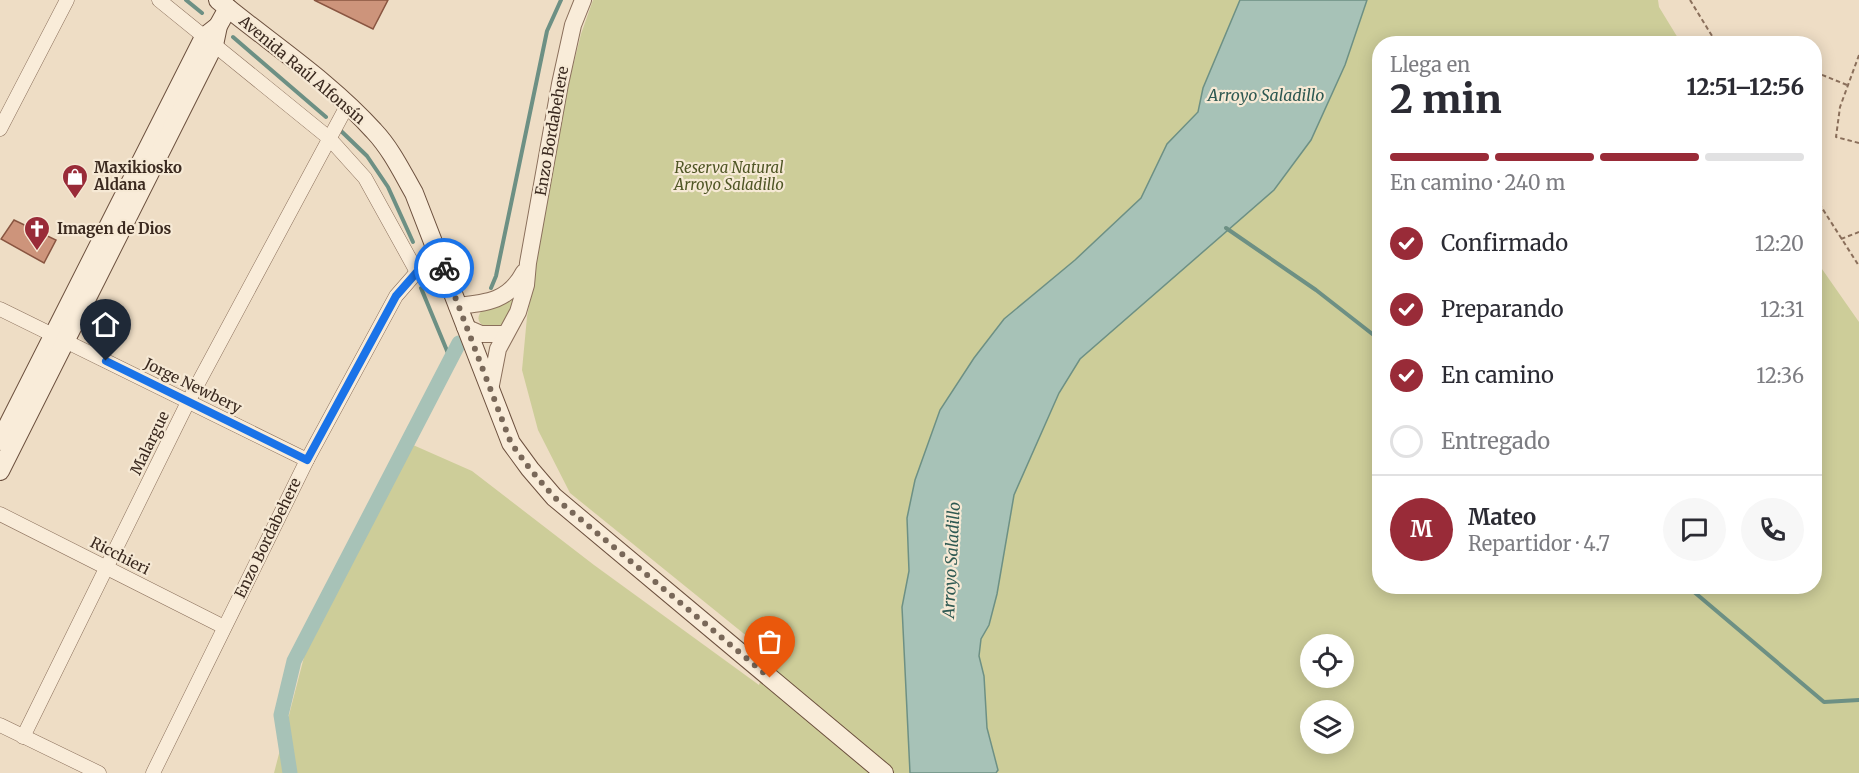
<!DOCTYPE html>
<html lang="es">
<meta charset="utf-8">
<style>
body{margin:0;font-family:Merriweather,serif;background:#f7f7f7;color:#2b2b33;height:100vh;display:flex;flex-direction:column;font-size:22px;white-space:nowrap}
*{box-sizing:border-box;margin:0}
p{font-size:20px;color:#7c7c81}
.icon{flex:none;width:33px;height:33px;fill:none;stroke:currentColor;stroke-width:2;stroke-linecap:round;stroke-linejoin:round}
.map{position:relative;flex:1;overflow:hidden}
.panel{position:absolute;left:1372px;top:36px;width:450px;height:558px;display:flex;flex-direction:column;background:#fff;border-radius:24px;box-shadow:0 3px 15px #0003}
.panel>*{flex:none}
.buttons{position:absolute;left:1300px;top:634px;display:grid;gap:12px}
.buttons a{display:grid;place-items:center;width:54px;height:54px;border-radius:50%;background:#fff;box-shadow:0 3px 15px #0003;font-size:30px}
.pin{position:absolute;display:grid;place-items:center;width:51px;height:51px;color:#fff;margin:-62px -26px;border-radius:50% 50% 50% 0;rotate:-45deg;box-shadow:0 0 6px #0007}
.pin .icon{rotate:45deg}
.courier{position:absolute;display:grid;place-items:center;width:60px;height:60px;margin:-30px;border:4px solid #1a73e8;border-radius:50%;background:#fff;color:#222;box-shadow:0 2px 8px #0007}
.head em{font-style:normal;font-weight:800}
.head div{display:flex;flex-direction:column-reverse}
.head{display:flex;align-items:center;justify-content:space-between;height:102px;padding:0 18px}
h1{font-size:39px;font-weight:800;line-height:45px}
.bar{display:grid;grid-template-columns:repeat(4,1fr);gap:9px 6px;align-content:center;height:72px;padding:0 18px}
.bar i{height:8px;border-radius:4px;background:#e1e1e2}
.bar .active{background:#992b38}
.bar p{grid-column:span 4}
.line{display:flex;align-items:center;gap:15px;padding:0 18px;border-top:2px solid #e1e1e2}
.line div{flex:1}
.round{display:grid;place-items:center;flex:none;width:63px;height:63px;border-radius:32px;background:#f7f7f7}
ol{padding:0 18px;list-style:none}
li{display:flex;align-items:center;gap:18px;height:66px}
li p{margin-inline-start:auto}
li .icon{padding:6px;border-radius:50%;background:#992b38;color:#fff;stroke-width:4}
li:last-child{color:#7c7c81}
li i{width:33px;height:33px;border:3px solid #e1e1e2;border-radius:50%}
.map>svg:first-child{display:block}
</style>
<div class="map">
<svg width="1859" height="773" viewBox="0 0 1859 773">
<rect width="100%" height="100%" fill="#eeddc5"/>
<g fill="#cdcd99" fill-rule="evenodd">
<polygon points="593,0 1240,0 1203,88 1198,112 1167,144 1141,198 1075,260 1026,300 974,358 940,410 915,480 907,518 909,571 902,607 910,773 274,773 311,630 404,441 472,471 594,565 759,685 769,654 570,493 538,430 522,370 527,317 568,86 581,34"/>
<path d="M 1367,0 L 1658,0 L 1659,7 L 1681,43 L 1380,44 L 1380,586 L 1815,586 L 1815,259 L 1859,322 L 1859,773 L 996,773 L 998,769 L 987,728 L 979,656 L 981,639 L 989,625 L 997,594 L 1014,495 L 1059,393 L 1080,359 L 1274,190 L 1311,140 L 1345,65 ZM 1311,645 L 1344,645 L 1344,678 L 1311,678 ZM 1311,711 L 1344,711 L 1344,744 L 1311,744 Z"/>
<path d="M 516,297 L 504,324 L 497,329 C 485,327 472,324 482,310 Z"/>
</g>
<polygon fill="#a7c2b7" stroke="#6d9084" stroke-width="1.5" points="1240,0 1367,0 1345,65 1311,140 1274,190 1080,359 1059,393 1014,495 997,594 989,625 981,639 979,656 984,676 987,728 998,770 996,773 910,773 902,607 909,571 907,518 915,480 940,410 974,358 1004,319 1075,260 1141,198 1167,144 1198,112 1203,88"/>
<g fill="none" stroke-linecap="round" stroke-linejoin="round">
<g stroke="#6d9084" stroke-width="4">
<polyline points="186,0 202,13"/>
<polyline points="233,37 326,117"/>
<polyline points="339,129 367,156 388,187 413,242"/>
<polyline points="1226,228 1316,290 1380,340"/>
<polyline points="421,288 450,358"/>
<polyline points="491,288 496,276 547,31 561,0"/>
<polyline points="1687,586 1824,702 1859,700"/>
</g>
<polyline stroke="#a7c2b7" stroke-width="15" points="290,773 281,715 294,661 459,343"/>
</g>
<g fill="#cd947b" stroke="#895541" stroke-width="1.5">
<polygon points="314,0 388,0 373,29"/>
<polygon points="14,220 56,240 44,263 1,239"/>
</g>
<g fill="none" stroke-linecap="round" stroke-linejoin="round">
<defs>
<g id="minor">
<polyline points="159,0 329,138 365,178 417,272"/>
<polyline points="0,129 67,0"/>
<polyline points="0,309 307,460"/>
<polyline points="0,514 224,627"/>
<polyline points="0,725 99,773"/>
<polyline points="23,737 188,402 348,104"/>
<polyline points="153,773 307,460 396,296 417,272 439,255"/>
</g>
<g id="tertiary">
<path d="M 457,306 C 487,303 509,301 524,272"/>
<polyline points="465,327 481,334 505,334"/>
<polyline points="490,390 498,349 518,312 526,285 528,263 560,84 573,25 583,0"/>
</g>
<g id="secondary">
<path d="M 218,0 C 270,43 329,81 374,131 C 391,149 402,172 414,193 L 511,443 L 530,469 L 554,497 L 884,773"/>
<polyline points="0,441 204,37 218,26"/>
<polyline points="0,471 214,45 218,26 228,8"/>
</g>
</defs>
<use href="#minor" stroke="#8a6f5b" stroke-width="15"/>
<use href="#tertiary" stroke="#8a6f5b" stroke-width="18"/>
<use href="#secondary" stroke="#6c503e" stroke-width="20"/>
<g stroke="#8a6f5b" stroke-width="2" stroke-dasharray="4.5 3" stroke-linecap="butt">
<polyline points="1690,0 1717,44"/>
<polyline points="1859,55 1840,107 1836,137 1859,143"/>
<polyline points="1815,72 1847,85"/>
<polyline points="1815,197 1859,266"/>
<polyline points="1841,239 1859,232"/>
</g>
<use href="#minor" stroke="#f9ecd9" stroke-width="14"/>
<use href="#tertiary" stroke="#f9ecd9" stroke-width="16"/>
<use href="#secondary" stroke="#f9ecd9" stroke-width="18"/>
</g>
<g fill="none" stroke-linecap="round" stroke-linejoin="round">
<polyline stroke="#796859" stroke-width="6" stroke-dasharray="0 10.8" points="444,268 511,443 530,469 554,497 770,678"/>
<polyline stroke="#1a73e8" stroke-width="8" points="106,361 307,460 396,296 417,272 439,255 444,268"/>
</g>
<defs>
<symbol id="shop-pin" viewBox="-11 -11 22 30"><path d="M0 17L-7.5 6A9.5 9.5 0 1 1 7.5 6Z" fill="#992b38" stroke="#f6e9d5"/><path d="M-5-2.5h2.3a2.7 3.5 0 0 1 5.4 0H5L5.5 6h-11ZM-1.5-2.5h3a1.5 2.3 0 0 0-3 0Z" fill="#fff"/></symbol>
<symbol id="church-pin" viewBox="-11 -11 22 30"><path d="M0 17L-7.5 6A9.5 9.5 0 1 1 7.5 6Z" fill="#992b38" stroke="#f6e9d5"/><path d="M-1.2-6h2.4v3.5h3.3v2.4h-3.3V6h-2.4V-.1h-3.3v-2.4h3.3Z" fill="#fff"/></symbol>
</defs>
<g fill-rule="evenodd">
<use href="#shop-pin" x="60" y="162" width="30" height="40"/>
<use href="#church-pin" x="22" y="214" width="30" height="40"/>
</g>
<g text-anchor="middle" stroke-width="4.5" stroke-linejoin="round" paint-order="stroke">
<g font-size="15" fill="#3a291f" stroke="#f6e9d5">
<text transform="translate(302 70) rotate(40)" y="5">Avenida Raúl Alfonsín</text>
<text transform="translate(552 131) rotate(-80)" y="5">Enzo Bordabehere</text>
<text transform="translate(193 386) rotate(26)" y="5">Jorge Newbery</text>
<text transform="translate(150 443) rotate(-64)" y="5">Malargue</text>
<text transform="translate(268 538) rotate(-64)" y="5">Enzo Bordabehere</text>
<text transform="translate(120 556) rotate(27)" y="5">Ricchieri</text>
</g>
<g font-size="15" font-weight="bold" fill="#3a291f" stroke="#f6e9d5" text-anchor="start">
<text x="94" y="173">Maxikiosko<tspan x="94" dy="17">Aldana</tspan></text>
<text x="57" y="234">Imagen de Dios</text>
</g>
<g font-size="15" font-style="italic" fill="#4f5625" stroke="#f6e9d5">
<text x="729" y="173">Reserva Natural<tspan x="729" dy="17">Arroyo Saladillo</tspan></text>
</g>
<g font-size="16" font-style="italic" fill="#2e5952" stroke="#f6e9d5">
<text x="1266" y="101">Arroyo Saladillo</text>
<text transform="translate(951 560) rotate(-87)" y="6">Arroyo Saladillo</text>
</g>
</g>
</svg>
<div class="buttons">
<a><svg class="icon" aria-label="locate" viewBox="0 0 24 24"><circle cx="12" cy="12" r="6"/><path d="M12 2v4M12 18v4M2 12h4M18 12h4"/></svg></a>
<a><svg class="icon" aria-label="layers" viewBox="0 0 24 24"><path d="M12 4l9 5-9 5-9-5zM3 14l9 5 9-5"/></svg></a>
</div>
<div class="pin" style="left:770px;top:678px;background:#ea580c"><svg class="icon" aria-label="bag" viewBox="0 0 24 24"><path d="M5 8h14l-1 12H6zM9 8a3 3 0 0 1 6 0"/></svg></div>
<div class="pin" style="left:106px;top:361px;background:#1f2937"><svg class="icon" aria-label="home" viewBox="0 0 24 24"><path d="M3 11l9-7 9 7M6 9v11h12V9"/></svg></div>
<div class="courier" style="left:444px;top:268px"><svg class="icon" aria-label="bike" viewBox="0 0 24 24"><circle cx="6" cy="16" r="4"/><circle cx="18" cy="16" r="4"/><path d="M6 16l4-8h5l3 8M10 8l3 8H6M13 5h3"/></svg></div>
<section class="panel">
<div class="head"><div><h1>2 min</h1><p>Llega en</p></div><em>12:51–12:56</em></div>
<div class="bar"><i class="active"></i><i class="active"></i><i class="active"></i><i></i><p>En camino · 240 m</p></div>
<ol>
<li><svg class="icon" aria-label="check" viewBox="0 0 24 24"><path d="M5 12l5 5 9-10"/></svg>Confirmado<p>12:20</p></li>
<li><svg class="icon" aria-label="check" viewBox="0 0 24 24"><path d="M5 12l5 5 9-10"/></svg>Preparando<p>12:31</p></li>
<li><svg class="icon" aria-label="check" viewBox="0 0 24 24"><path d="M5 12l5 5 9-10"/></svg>En camino<p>12:36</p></li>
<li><i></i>Entregado</li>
</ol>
<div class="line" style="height:108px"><b class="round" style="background:#992b38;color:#fff">M</b><div><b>Mateo</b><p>Repartidor · 4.7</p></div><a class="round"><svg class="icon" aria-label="chat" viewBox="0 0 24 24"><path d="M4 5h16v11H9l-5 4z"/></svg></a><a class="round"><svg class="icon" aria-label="phone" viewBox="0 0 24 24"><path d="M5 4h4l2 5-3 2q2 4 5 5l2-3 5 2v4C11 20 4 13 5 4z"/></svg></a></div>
</section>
</div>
